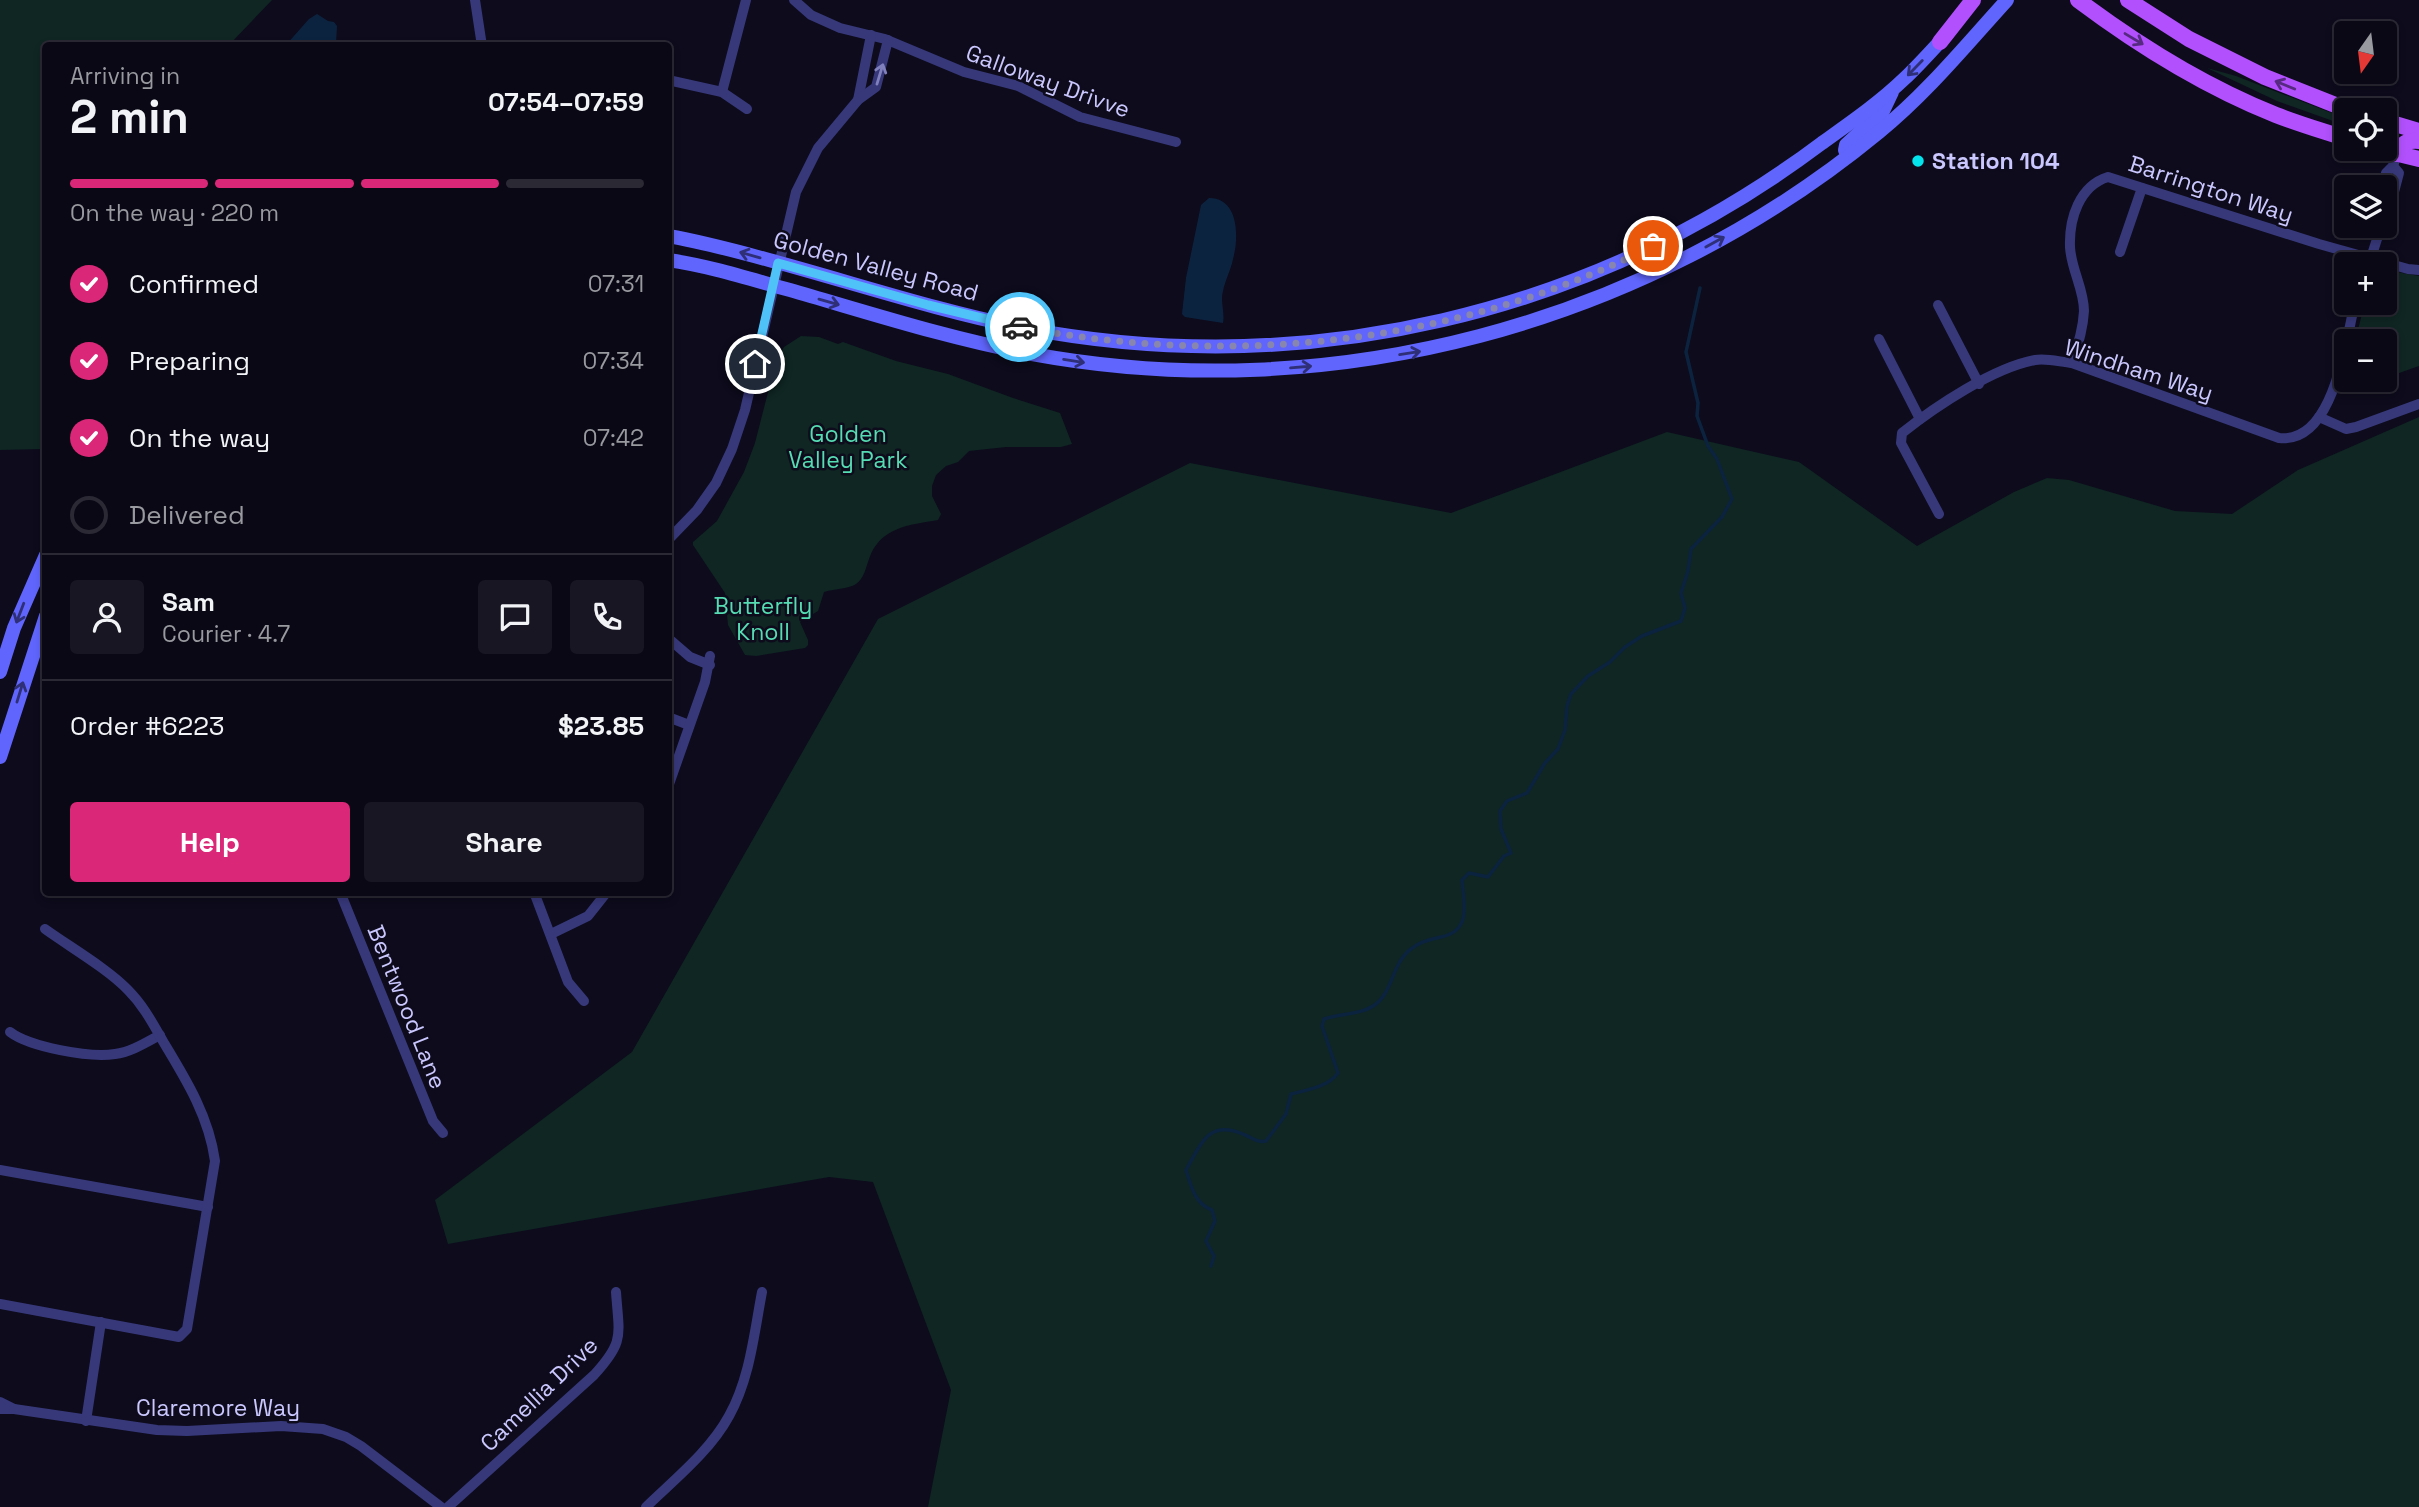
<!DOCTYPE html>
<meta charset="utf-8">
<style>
body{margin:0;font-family:"Space Grotesk",sans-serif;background:#181622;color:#f1f3f6;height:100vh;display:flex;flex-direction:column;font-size:26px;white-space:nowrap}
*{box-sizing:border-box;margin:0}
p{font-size:23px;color:#999aa0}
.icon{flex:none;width:38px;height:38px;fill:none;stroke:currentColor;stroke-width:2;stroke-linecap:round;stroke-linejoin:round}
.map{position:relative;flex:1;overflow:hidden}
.sheet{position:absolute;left:42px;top:42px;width:630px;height:854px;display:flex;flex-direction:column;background:#0a0815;border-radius:7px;box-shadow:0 4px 10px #0003,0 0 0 2px #2a2934}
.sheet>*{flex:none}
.needle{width:46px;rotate:194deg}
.controls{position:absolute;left:2334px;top:21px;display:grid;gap:14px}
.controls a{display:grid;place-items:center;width:63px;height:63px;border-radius:7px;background:#0a0815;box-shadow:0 4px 10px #0003,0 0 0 2px #2a2934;font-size:35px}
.pin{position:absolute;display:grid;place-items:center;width:60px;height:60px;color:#fff;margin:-30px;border:4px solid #fff;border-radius:50%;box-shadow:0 2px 7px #0007}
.courier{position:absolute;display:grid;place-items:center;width:70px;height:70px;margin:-35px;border:5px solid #4fc3f7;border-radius:50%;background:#fff;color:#222;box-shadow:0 2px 9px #0007}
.overview em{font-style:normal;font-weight:800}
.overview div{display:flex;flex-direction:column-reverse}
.overview{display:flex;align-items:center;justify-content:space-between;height:119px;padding:0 28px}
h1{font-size:46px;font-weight:800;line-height:52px}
.bar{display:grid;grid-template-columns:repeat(4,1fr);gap:10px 7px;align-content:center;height:84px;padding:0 28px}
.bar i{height:9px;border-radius:5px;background:#2a2934}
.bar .current{background:#db2777}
.bar p{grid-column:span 4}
.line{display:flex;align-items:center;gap:18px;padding:0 28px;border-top:2px solid #2a2934}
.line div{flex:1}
.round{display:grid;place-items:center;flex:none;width:74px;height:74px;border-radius:7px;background:#181622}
ol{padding:0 28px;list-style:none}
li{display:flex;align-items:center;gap:21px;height:77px}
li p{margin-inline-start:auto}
li .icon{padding:7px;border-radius:50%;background:#db2777;color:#fff;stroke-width:4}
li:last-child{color:#999aa0}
li i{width:38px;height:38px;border:4px solid #2a2934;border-radius:50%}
.action{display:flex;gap:14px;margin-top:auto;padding:14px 28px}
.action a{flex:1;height:80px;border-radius:7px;background:#db2777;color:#fff;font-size:28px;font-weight:800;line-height:80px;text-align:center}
.action a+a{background:#181622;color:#f1f3f6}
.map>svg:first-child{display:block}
</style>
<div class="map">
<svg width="2419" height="1507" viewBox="0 0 2419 1507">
<rect width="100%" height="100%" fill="#0d0b1c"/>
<g fill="#0f2623">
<polygon points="0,0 272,0 229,45 46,46 46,446 42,449 0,450"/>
<polygon points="2207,68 2236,76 2347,119 2347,126 2277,101"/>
<polygon points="2385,270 2419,276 2419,366 2385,378 2385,341 2355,341 2365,303 2385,303"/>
<path d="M 801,336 L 819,337 L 838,344 L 843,342 L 896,361 L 948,374 L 1013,398 L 1060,413 L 1072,444 L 1061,447 L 1006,447 L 969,451 L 958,462 L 946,466 L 936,475 L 932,486 L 932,496 L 941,514 L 938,520 C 909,525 880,527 869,559 C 866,567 864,579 856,584 C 848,589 833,589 824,592 L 818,611 L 800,622 L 808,640 L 808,645 L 805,648 L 756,656 L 745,655 L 728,625 L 725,593 L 693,545 L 693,542 L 717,521 L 744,472 L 755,443 L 776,361 L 784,347 Z"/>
<polygon points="2419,417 2419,1507 928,1507 951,1390 873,1182 829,1177 448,1244 435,1200 632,1052 878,619 1190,463 1451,513 1667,432 1799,462 1917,546 2014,492 2047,478 2069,480 2175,511 2232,514 2298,470"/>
</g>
<g fill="#0c233f">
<polygon points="317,14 328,21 334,22 337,26 336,44 286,45 309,19"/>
<path d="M 1209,198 C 1239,198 1239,237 1233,259 C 1231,270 1225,280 1223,291 C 1220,301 1225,313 1223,323 L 1185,317 L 1182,314 L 1186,278 L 1201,205 Z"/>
</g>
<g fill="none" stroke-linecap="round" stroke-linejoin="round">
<path stroke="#0c233f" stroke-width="3.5" d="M 1211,1266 L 1214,1256 L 1206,1241 L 1215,1221 L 1212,1210 C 1195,1204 1191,1186 1186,1170 C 1202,1142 1209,1119 1245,1135 C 1253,1138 1257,1143 1266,1141 L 1286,1114 L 1291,1094 C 1307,1090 1328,1087 1338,1073 L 1322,1026 L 1324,1019 C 1341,1013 1362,1015 1376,1004 C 1393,991 1392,963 1411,949 C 1419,942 1431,939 1441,937 C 1472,931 1464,903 1462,880 L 1469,873 L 1488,877 L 1504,856 L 1511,853 L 1501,829 L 1500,811 L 1507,801 L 1527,793 L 1545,763 L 1558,749 L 1565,730 L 1567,706 L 1571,694 L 1588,676 L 1610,662 L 1625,647 L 1642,636 L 1681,621 L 1685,608 L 1681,593 L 1688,571 L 1691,549 L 1722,517 L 1732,499 L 1717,459 L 1708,446 L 1697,416 L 1698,403 L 1686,352 L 1700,288"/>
<g stroke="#37387a" stroke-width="10">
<polyline points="475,0 482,46"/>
<polyline points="794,0 811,15 840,28 885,39 964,72 1018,86 1080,117 1176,142"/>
<polyline points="668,80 722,92 747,109"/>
<polyline points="722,92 746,0"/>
<polyline points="858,100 871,35"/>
<polyline points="2382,187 2386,173 2393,166 2395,160"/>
<polyline points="2385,226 2399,173 2393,166"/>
<polyline points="2120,252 2142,188"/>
<polyline points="2369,264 2377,239 2385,226"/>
<polyline points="1938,305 1979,384"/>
<polyline points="1879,339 1920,419"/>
<path d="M 2072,363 C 2078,346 2083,329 2084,311 C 2084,289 2071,269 2070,247 C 2069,219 2079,186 2108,177 L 2319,244 L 2408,269 L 2419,270"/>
<polyline points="2319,417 2346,429 2356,427 2419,404"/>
<path d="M 1939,514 L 1901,443 L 1902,433 C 1936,406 1993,368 2035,360 C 2047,358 2060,362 2072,363 L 2279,438 C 2334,444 2345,342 2355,303"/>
<polyline points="668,540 697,510 716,483 732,449 745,410 796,192 818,148 858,100 876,87 888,40"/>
<polyline points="668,638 690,657 710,665"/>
<polyline points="668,717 689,725"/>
<polyline points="668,787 705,682 710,656"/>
<polyline points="340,892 433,1121 443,1133"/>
<polyline points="534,892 568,982 584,1001"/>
<polyline points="551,934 588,916 607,892"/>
<path d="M 10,1032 C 30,1047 89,1058 115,1054 C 131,1052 145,1043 160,1035"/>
<polyline points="0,1170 208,1207"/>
<path d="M 0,1304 L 179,1337 L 187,1329 L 215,1161 C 209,1117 187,1081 164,1043 C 153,1024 144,1006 128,990 C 108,969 70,947 45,929"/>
<polyline points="0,1402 14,1409 0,1409"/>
<polyline points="14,1409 157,1430 187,1431 281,1426 323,1429 346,1437 361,1446 441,1507"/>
<polyline points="86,1421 101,1322"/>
<path d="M 448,1507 L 594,1375 C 625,1341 619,1336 616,1292"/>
<path d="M 646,1507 C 675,1479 710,1451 729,1416 C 750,1378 754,1334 762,1292"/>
</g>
<g stroke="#6065fd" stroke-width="14">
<polyline points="1847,154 1845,150 1846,145 1883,111 1892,92"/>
<path d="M 668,236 C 703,242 736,251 769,260 C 854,283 938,311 1024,328 C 1305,382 1593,315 1822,143 C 1850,123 1879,103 1904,79 C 1919,65 1933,49 1947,34"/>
<path d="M 668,260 C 710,266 750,279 790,290 C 870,313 950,339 1032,354 C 1330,409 1645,325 1879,132 C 1927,93 1966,45 2007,0"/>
<polyline points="0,672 14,628 46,555"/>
<polyline points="0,757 46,616"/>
</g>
<g stroke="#b150fc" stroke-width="16">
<path d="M 2078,0 C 2138,45 2206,87 2276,115 C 2299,124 2323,131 2347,139"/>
<polyline points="2128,0 2189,39 2265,77 2348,110"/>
<polyline points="1940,42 1973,0"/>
<polyline points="2385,121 2419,131"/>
<polyline points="2378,149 2419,159"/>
<path d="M 2397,154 C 2402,143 2407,140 2419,141"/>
</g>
</g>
<defs><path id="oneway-shaft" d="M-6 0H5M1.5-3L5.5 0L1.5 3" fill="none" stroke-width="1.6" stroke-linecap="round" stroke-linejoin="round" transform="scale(1.75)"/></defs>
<g stroke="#572a81">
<use href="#oneway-shaft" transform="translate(2134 39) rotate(31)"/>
<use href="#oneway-shaft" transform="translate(2285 85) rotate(-158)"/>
</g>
<g stroke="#2e2f76">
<use href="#oneway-shaft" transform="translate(1915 68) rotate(134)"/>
<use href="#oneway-shaft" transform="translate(1715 242) rotate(-29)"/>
<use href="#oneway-shaft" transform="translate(750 255) rotate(-164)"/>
<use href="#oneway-shaft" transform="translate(829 302) rotate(16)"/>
<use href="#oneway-shaft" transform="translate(1410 353) rotate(-9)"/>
<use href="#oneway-shaft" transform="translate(1074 361) rotate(9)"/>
<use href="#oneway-shaft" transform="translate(1301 367) rotate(-5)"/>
<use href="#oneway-shaft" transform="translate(20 613) rotate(111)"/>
<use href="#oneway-shaft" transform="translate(20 692) rotate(-73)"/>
</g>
<use stroke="#8080bc" href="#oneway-shaft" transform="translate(880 74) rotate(-73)"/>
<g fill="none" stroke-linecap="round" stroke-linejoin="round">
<path stroke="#8885af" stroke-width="7" stroke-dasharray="0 12.6" d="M 1020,327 C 1233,368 1459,344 1653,246"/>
<polyline stroke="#4fc3f7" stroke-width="9" points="755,364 778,263 928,305 1020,327"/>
</g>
<circle fill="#04e4ed" stroke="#0d0b1c" stroke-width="2.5" cx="1918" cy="161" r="7"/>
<g text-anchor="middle" stroke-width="5" stroke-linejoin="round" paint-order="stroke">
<g font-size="23" fill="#cac7fe" stroke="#0d0b1c">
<text transform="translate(1048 81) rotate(20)" y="8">Galloway Drivve</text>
<text transform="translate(2211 189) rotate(18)" y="8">Barrington Way</text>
<text transform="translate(876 266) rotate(15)" y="8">Golden Valley Road</text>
<text transform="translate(2139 370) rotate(18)" y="8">Windham Way</text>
<text transform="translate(407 1007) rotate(68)" y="8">Bentwood Lane</text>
<text transform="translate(539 1394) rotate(-44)" y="8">Camellia Drive</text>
<text x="218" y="1416">Claremore Way</text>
</g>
<g font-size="23" font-weight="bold" fill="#cac7fe" stroke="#0d0b1c" text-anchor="start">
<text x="1932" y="169">Station 104</text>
</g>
<g font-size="23" fill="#56dcb2" stroke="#0d0b1c">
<text x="848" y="442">Golden<tspan x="848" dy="26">Valley Park</tspan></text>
<text x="763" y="614">Butterfly<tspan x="763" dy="26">Knoll</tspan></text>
</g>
</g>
</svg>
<div class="controls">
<a><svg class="needle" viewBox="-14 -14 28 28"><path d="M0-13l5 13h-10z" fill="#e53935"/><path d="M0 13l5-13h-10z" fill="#999aa0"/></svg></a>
<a><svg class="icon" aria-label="locate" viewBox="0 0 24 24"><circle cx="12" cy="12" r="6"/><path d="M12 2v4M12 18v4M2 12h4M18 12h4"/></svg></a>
<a><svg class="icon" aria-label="layers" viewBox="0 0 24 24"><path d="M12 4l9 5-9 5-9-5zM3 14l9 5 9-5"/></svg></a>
<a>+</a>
<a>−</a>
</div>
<div class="pin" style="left:1653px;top:246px;background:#ea580c"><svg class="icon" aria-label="bag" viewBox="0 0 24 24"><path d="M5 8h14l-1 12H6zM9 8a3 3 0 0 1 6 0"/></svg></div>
<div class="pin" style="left:755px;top:364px;background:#1f2937"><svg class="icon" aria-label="home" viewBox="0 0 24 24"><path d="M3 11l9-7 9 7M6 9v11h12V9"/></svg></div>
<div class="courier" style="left:1020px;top:327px"><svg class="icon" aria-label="car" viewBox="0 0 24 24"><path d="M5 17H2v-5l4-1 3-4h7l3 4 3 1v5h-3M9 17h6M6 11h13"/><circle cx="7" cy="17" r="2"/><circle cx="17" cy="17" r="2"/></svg></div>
<section class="sheet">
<div class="overview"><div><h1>2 min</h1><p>Arriving in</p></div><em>07:54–07:59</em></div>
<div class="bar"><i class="current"></i><i class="current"></i><i class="current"></i><i></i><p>On the way · 220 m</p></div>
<ol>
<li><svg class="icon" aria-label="check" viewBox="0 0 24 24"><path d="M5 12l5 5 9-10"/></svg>Confirmed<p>07:31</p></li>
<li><svg class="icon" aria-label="check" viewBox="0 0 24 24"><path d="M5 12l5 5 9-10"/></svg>Preparing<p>07:34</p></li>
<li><svg class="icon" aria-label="check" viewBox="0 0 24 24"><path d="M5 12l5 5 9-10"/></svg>On the way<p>07:42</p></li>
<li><i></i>Delivered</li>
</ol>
<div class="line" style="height:126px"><a class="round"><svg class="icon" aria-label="person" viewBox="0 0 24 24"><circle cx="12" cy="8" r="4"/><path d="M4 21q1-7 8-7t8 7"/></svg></a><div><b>Sam</b><p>Courier · 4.7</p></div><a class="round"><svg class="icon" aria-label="chat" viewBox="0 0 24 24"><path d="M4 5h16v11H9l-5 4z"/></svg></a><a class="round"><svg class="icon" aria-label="phone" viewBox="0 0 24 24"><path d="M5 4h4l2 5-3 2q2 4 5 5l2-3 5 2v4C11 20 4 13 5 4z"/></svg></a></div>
<div class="line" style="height:91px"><div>Order #6223</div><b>$23.85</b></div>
<div class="action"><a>Help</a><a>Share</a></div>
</section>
</div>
